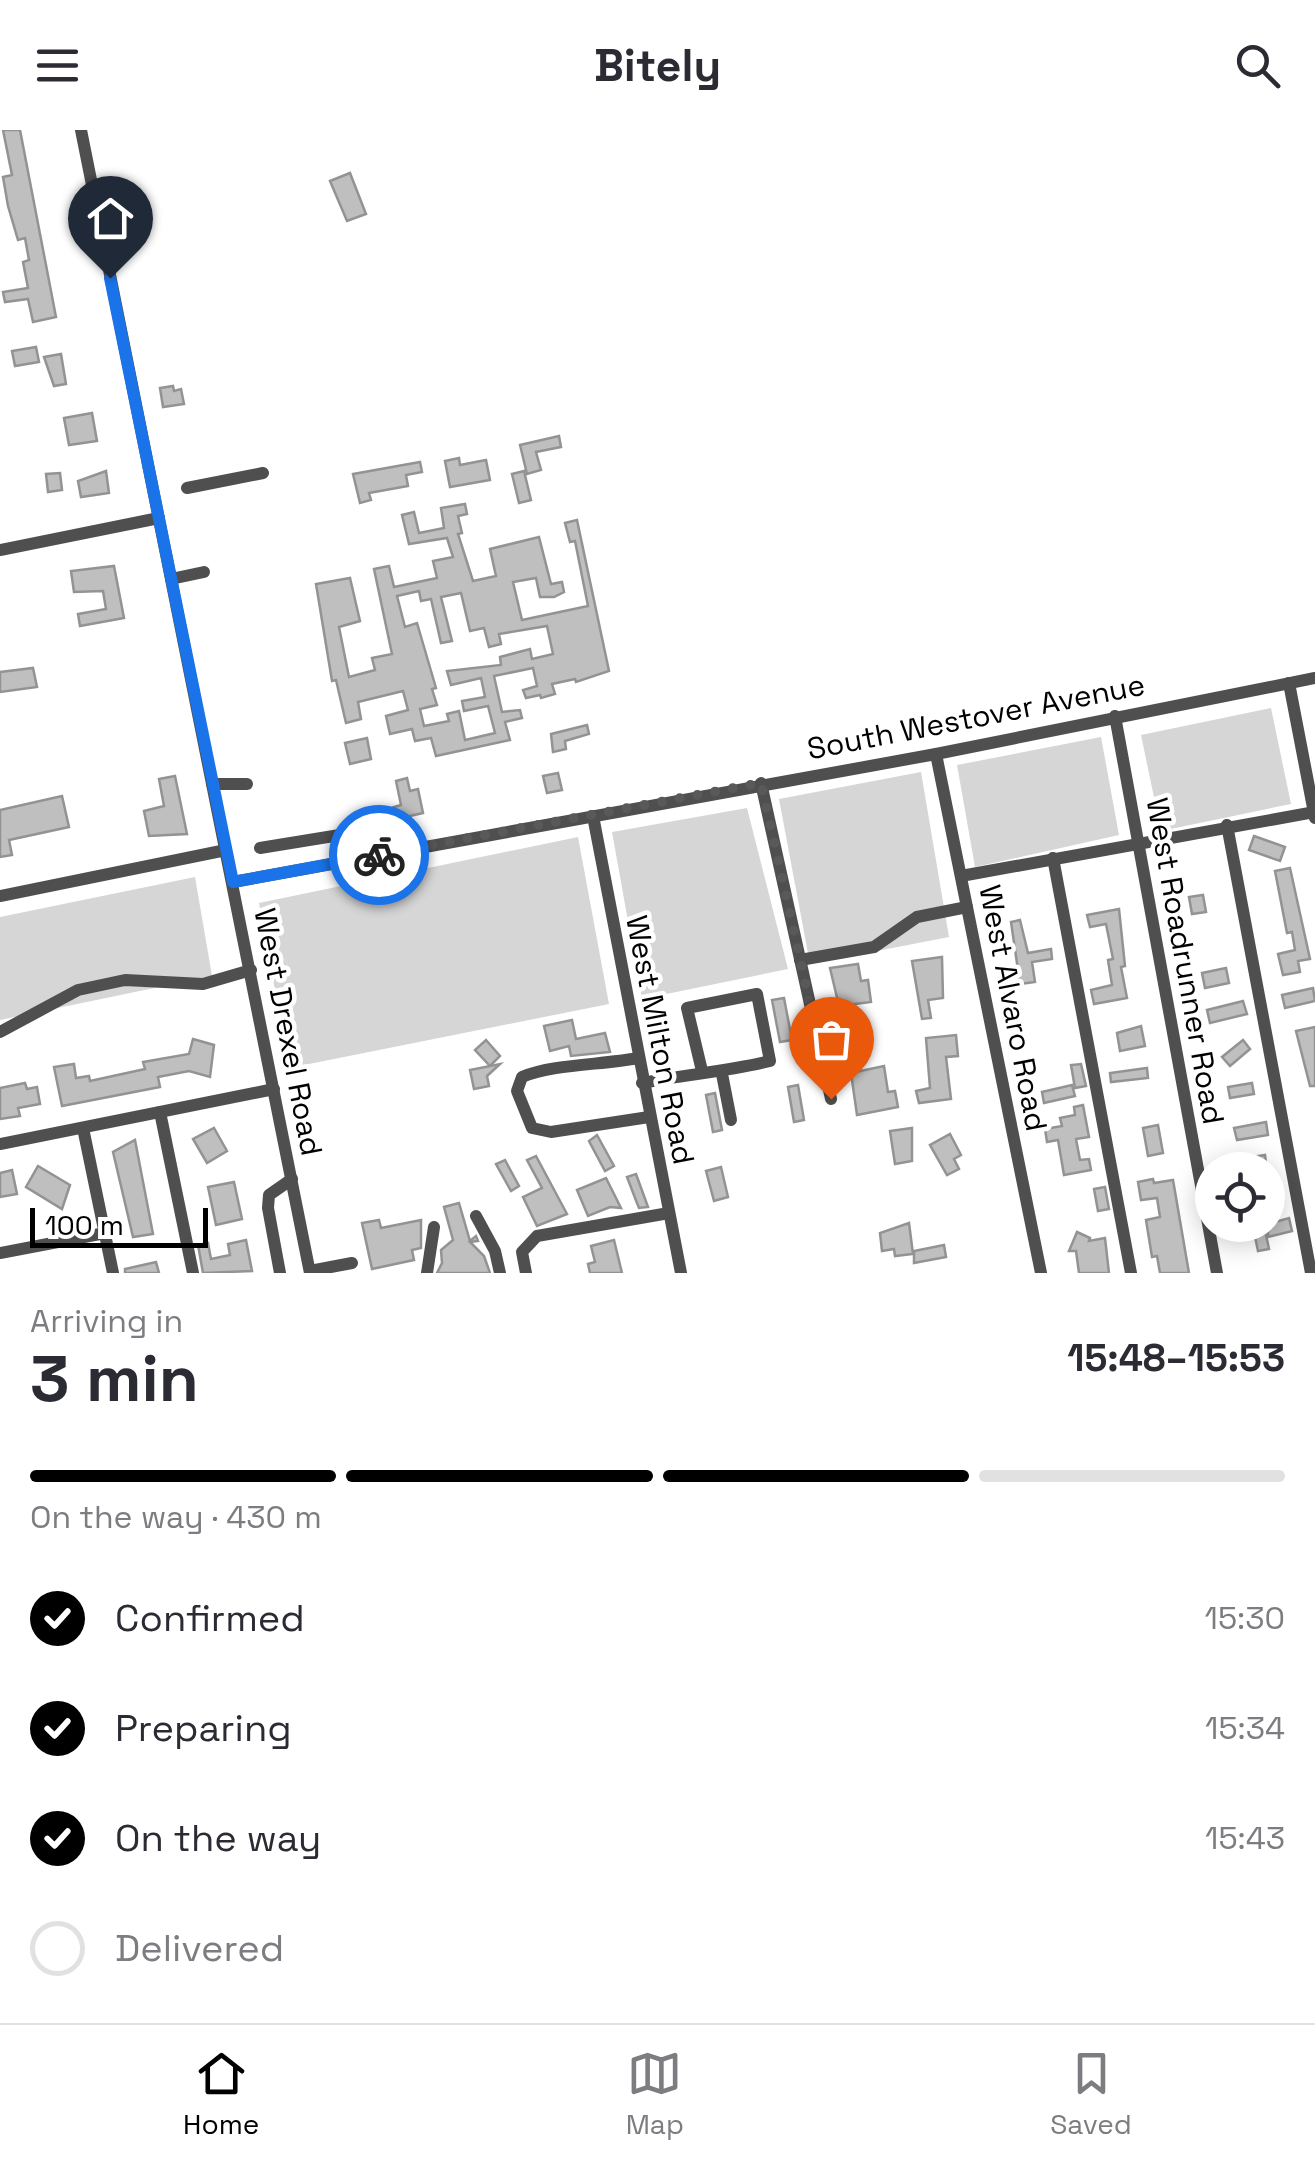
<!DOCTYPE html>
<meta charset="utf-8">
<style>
body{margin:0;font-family:"Space Grotesk",sans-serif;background:#f2f2f3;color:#2b2b33;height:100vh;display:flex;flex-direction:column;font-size:38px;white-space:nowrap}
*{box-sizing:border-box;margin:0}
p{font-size:32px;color:#7c7c81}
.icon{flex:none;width:55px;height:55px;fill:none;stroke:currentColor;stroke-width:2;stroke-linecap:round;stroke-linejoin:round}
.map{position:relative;height:1143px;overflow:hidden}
.drawer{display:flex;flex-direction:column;background:#fff;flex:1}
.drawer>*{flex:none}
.buttons{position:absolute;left:1195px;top:1022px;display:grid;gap:20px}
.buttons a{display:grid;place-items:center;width:90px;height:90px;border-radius:50%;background:#fff;box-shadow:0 5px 25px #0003;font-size:50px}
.scale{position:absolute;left:30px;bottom:25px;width:178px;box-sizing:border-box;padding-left:10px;border:5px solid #000;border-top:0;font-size:28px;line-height:35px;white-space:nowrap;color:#000;-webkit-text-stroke:8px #fff;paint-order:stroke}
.pin{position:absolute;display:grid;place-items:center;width:85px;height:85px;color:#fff;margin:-102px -42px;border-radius:50% 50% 50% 0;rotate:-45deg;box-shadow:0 0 10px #0007}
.pin .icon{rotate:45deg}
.courier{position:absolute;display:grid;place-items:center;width:100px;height:100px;margin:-50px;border:8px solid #1a73e8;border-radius:50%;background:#fff;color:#222;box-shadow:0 2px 12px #0007}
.summary em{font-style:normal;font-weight:700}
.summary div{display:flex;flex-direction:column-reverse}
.summary{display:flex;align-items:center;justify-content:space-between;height:170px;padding:0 30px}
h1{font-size:65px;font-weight:700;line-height:75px}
.bar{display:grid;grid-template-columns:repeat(4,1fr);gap:15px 10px;align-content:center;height:120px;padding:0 30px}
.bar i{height:12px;border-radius:8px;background:#e1e1e2}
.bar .selected{background:#000}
.bar p{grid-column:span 4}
ol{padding:0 30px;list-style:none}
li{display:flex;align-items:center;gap:30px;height:110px}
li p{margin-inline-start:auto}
li .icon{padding:10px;border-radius:50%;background:#000;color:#fff;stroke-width:4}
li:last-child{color:#7c7c81}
li i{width:55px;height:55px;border:5px solid #e1e1e2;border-radius:50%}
header{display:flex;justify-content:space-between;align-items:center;height:130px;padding:0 30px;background:#fff;font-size:45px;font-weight:700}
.menu{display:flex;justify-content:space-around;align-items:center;height:140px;border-top:2px solid #e1e1e2;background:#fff;font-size:28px;color:#7c7c81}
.menu a{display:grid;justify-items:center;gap:5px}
.menu .selected{color:#000}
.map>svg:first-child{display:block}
</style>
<header><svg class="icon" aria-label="menu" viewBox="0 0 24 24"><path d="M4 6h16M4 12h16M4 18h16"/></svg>Bitely<svg class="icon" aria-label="search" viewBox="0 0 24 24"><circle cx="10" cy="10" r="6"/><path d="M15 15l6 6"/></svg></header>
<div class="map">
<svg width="1315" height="1143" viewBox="0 0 1315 1143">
<rect width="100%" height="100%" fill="#fff"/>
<g fill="#d6d6d6">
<polygon points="1271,578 1291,674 1161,701 1141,605"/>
<polygon points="1101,607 1119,705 975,737 957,635"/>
<polygon points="921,642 949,807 810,834 779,669"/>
<polygon points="747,678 788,839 642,869 612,702"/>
<polygon points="578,707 609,874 289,938 259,773"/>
<polygon points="195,747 212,846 0,890 0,787"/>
</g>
<g fill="#bfbfbf" stroke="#939393" stroke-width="2.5" fill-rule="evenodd">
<polygon points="3,0 20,0 56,187 33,192 28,169 5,172 3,162 28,158 23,132 29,130 25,108 18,110 8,76 3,47 12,45"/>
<polygon points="350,43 366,84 347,91 330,51"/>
<polygon points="36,217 39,232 15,236 12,221"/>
<polygon points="61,224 66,254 54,256 44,227"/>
<polygon points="173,256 174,261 181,259 184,274 163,277 160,258"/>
<polygon points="92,283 97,311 69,315 64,288"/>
<polygon points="559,306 561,317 536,322 541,340 527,344 520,315"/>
<polygon points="459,328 460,335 486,330 490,350 450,357 445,331"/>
<polygon points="420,332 422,342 406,345 408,356 369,363 371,370 360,373 353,344"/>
<polygon points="106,341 109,363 81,367 78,351"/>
<polygon points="524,341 531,370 519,373 512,344"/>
<polygon points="60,343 62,360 48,362 46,344"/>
<path d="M 465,374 L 467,384 L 458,386 L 462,403 L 458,404 L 473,451 L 496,446 L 490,419 L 539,407 L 551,454 L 562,452 L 564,462 L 554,467 L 540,467 L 536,448 L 513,452 L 522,490 L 588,476 L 575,411 L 570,412 L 565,393 L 577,390 L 609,541 L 576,552 L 575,549 L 552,554 L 555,564 L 541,568 L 540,565 L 526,568 L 523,560 L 537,556 L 533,538 L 494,546 L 502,582 L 520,580 L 522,588 L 505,592 L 510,610 L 436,626 L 431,608 L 415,611 L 412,599 L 390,604 L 386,586 L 408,580 L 403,561 L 358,572 L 361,589 L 346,593 L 336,550 L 332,551 L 316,454 L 350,448 L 360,491 L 339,497 L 349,547 L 375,540 L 372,528 L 392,524 L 374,439 L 389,436 L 394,457 L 437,448 L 433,431 L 453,427 L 447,408 L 409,414 L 402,385 L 414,382 L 419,403 L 444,398 L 441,378 ZM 419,461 L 421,471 L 431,469 L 441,513 L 452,511 L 441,467 L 461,463 L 470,501 L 484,498 L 489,517 L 501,514 L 499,504 L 547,496 L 553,524 L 532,529 L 530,519 L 500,527 L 501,535 L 447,541 L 451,555 L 481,548 L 485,567 L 462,571 L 464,581 L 488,576 L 495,603 L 465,610 L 459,581 L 447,584 L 449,591 L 424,596 L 420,579 L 437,575 L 432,559 L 436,558 L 417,493 L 405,497 L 397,466 Z"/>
<polygon points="114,436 124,488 80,496 78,484 106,479 103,461 74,462 71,441"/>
<polygon points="33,538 37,557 0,562 0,542"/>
<polygon points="587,595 589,604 565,611 566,619 553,622 551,604"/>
<polygon points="367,608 371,629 350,634 345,613"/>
<polygon points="558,643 562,660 547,663 543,646"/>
<polygon points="175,646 187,704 149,706 144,681 164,676 159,649"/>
<polygon points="407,648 410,661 418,659 423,683 401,688 394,677 401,675 396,651"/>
<polygon points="62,666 69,697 9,710 12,725 0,727 0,680"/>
<polygon points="1254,706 1285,717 1280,731 1249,720"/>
<polygon points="1290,738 1310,829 1298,831 1300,842 1283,845 1278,824 1295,820 1292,802 1287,803 1275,741"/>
<polygon points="1203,765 1206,782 1192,784 1189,767"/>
<polygon points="1119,779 1125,836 1121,837 1127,868 1094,874 1091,860 1112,855 1108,830 1113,829 1106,794 1090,797 1087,785"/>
<polygon points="1020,790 1028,823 1051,819 1052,829 1032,832 1035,852 1020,854 1011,792"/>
<polygon points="942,827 943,868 928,870 931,888 922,889 912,831"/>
<polygon points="858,834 861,851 868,850 871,872 839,876 830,838"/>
<polygon points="1226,838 1229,853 1205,858 1202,843"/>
<polygon points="1313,858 1315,871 1285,878 1282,865"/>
<polygon points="784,868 792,910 780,912 772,870"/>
<polygon points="1243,871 1247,884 1210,893 1207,880"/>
<polygon points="572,890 576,909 605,903 610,922 571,926 569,916 550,921 544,896"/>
<polygon points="1141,896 1145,916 1120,921 1117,903"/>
<polygon points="1315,897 1315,956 1310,956 1296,901"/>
<polygon points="956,905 958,926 946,927 951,969 919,973 916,961 930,958 926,908"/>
<polygon points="193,909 214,915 210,947 189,941 158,947 160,957 62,976 54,937 74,934 76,948 89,946 90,951 145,939 143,932 189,924"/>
<polygon points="486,910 500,926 490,936 475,920"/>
<polygon points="1243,910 1250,919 1230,936 1222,927"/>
<polygon points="500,934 487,946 489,956 474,959 470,940"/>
<polygon points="1081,934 1086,956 1075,958 1071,935"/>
<polygon points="884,936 888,962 895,961 898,977 857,985 851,943"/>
<polygon points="1147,938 1148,948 1111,952 1110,943"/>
<polygon points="25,953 27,959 37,957 40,974 18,978 20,986 0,989 0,958"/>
<polygon points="1252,953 1254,964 1230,968 1228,957"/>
<polygon points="798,955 804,990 794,992 788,957"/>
<polygon points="1072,955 1075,966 1044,973 1042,962"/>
<polygon points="715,963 722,1000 713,1002 706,965"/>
<polygon points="1083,975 1089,1007 1076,1009 1080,1030 1089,1029 1091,1040 1064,1045 1058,1010 1047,1012 1045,999 1062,996 1060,988 1075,985 1074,977"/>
<polygon points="1266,992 1268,1005 1237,1010 1234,998"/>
<polygon points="1158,995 1163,1023 1148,1026 1143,998"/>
<polygon points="214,998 227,1021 207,1033 193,1009"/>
<polygon points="912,998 912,1031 895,1034 890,1001"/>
<polygon points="950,1004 961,1025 954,1029 959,1039 947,1045 930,1015"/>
<polygon points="597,1005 614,1036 605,1041 589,1011"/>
<polygon points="135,1010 153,1104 133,1107 113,1022"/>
<polygon points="1265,1025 1267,1040 1235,1040 1233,1030"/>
<polygon points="536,1026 567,1084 537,1096 523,1067 542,1058 527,1030"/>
<polygon points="505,1030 519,1056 511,1061 496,1034"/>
<polygon points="38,1036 70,1055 62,1079 26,1057"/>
<polygon points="721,1037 728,1067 714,1071 706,1041"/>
<polygon points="12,1040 17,1064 0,1067 0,1043"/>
<polygon points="636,1044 648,1077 639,1078 637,1073 627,1047"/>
<polygon points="606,1048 621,1078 610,1077 588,1086 577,1060"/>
<polygon points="1153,1049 1154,1053 1173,1050 1189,1143 1160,1143 1157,1126 1152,1127 1146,1090 1160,1087 1157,1068 1141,1070 1138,1052"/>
<polygon points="234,1052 242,1089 216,1095 208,1057"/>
<polygon points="1105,1057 1109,1079 1098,1081 1094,1059"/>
<polygon points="459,1073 470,1111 476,1106 478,1111 470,1112 484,1126 490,1143 437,1143 442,1133 441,1120 453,1110 444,1077"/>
<polygon points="1289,1088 1292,1101 1268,1107 1268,1094"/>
<polygon points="379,1090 381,1098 421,1090 421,1118 412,1120 414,1130 372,1139 362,1093"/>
<polygon points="909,1093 913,1124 895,1126 894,1119 882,1121 880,1103"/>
<polygon points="1265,1100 1269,1119 1258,1121 1254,1102"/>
<polygon points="1077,1102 1090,1108 1089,1111 1105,1108 1109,1143 1079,1143 1076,1121 1069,1121"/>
<polygon points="246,1110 252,1141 203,1143 198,1115 208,1113 211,1129 230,1125 228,1114"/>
<polygon points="614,1110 622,1143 590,1143 588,1134 595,1132 591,1116"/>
<polygon points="944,1115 946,1127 914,1133 914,1121"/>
<polygon points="156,1132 159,1143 125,1143 125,1139"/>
</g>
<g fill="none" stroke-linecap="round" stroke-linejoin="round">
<g stroke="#4f4f4f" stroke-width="12">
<polyline points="81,0 310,1143"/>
<polyline points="187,358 263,343"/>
<polyline points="0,420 159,388"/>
<polyline points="171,449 204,442"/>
<polyline points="1289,553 1315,688"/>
<polyline points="1115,586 1217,1143"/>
<polyline points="936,624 1041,1143"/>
<polyline points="761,653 831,969"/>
<polyline points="212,654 247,654"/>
<polyline points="593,686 681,1143"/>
<polyline points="1227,695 1311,1143"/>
<polyline points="260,718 395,696"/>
<polyline points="1053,728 1131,1143"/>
<polyline points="961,746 1315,682"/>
<polyline points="233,752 936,624 1315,548"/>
<polyline points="0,766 226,720"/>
<polyline points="800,830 874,817 917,787 967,777"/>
<polyline points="0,902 78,860 125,850 203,854 251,840"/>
<path d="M 638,928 C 602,935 553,934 522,947 L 517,961 L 532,998 L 551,1002 L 649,987"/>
<polyline points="722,944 731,990"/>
<path d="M 642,953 C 687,944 726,942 770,931 L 757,864 L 687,878 L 702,941"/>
<polyline points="160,982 193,1143"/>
<polyline points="83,998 113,1143"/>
<polyline points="0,1014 274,959"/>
<polyline points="476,1086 495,1121 500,1143"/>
<polyline points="0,1123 105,1103"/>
<polyline points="310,1141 352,1133"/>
<polyline points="280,1143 268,1078 269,1065 292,1049"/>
<polyline points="427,1143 434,1097"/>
<polyline points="526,1143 522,1122 537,1106 669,1083"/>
</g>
</g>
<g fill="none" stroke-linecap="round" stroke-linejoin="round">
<polyline stroke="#595959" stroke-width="10" stroke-dasharray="0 18" points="379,725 761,653 831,969"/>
<polyline stroke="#1a73e8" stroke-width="12" points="110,148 233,752 379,725"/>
</g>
<g text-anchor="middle" stroke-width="9" stroke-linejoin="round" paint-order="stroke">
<g font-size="30" fill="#000" stroke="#fff">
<text transform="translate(976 587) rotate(-11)" y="10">South Westover Avenue</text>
<text transform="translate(1185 831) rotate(80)" y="10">West Roadrunner Road</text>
<text transform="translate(1013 878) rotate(79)" y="10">West Alvaro Road</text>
<text transform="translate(288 902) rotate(79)" y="10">West Drexel Road</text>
<text transform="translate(660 910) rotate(79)" y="10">West Milton Road</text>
</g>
</g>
</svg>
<div class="buttons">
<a><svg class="icon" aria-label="locate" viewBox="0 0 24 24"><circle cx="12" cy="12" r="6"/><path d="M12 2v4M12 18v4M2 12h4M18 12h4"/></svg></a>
</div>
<div class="scale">100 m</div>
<div class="pin" style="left:831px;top:969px;background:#ea580c"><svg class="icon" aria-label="bag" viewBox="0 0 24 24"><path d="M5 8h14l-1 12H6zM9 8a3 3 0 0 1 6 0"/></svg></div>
<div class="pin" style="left:110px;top:148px;background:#1f2937"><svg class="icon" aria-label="home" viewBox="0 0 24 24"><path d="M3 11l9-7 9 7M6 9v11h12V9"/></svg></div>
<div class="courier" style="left:379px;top:725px"><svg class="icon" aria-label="bike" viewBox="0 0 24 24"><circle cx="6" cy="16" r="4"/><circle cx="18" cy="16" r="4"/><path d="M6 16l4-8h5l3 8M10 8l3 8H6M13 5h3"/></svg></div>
</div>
<section class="drawer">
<div class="summary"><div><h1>3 min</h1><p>Arriving in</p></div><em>15:48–15:53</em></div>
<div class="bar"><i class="selected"></i><i class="selected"></i><i class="selected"></i><i></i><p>On the way · 430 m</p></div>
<ol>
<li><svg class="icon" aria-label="check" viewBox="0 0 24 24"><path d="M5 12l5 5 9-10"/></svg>Confirmed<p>15:30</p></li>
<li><svg class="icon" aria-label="check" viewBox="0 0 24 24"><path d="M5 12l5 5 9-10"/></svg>Preparing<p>15:34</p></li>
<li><svg class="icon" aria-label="check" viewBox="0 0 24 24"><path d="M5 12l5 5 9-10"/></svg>On the way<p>15:43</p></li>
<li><i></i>Delivered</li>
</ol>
</section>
<nav class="menu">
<a class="selected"><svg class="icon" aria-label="home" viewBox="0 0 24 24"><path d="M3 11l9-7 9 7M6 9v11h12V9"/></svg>Home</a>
<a><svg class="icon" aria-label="map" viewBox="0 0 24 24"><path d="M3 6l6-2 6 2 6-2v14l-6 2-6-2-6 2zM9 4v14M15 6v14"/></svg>Map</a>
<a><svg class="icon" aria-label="saved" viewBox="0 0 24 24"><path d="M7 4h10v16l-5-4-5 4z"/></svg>Saved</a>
</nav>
